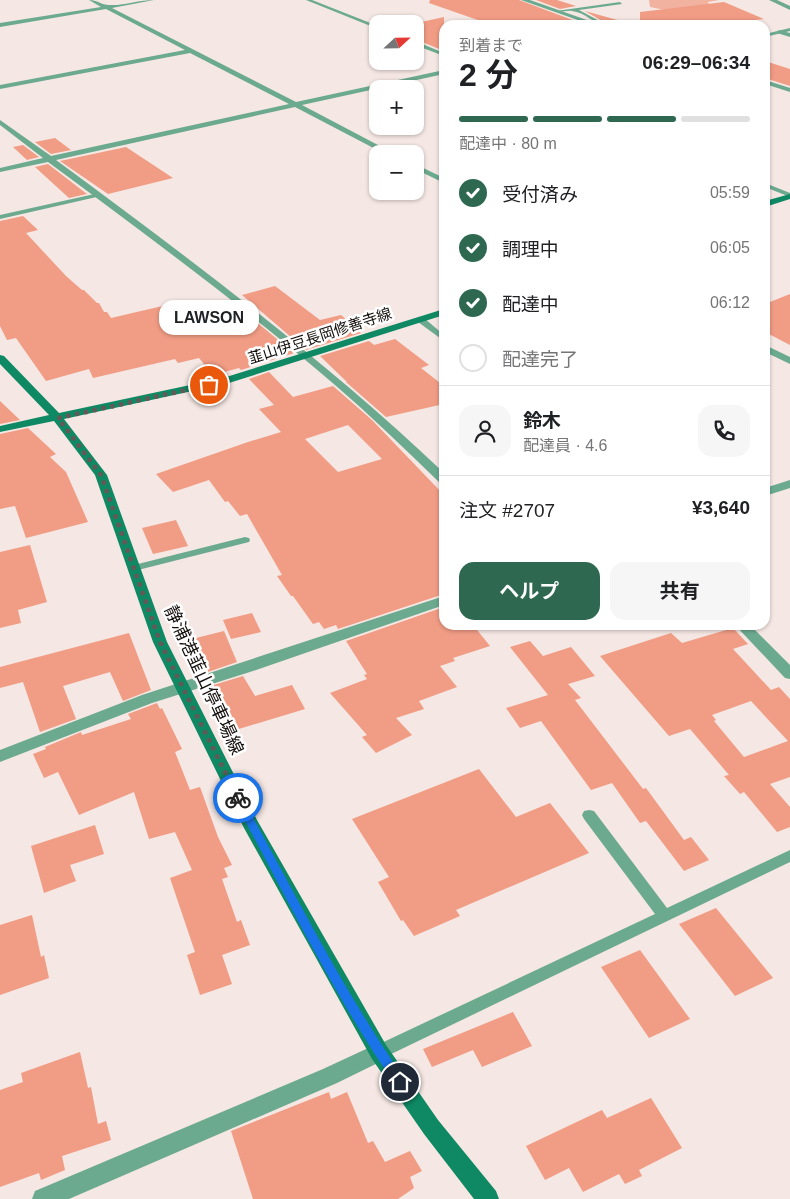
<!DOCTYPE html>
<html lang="ja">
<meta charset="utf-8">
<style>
body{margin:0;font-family:Arial,"Noto Sans JP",sans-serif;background:#f6f6f6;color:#202124;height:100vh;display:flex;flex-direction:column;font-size:19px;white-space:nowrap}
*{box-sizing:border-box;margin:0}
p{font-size:16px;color:#757577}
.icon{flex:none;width:28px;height:28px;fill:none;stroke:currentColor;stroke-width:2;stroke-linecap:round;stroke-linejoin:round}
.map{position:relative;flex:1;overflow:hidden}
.side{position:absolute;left:439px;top:20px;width:331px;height:610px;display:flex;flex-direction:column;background:#fff;border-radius:15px;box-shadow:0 1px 4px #0004}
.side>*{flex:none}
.needle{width:32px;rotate:68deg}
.buttons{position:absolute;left:369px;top:15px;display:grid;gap:10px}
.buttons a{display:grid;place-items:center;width:55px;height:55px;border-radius:10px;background:#fff;box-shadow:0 1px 4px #0004;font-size:25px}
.pin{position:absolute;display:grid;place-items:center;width:42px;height:42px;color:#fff;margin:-21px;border:2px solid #fff;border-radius:50%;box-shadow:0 1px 5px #0007}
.courier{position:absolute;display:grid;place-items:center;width:50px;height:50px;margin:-25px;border:4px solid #1a73e8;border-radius:50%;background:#fff;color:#222;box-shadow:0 1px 6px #0007}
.bubble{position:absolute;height:35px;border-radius:15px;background:#fff;box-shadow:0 1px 4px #0004;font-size:16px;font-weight:700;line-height:35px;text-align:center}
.summary em{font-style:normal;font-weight:700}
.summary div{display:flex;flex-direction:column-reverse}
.summary{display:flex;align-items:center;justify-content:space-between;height:85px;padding:0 20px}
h1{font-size:32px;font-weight:700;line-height:38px}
.bar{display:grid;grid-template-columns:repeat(4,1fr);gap:8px 5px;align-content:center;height:60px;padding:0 20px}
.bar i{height:6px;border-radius:4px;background:#e0e0e0}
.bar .on{background:#2e6851}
.bar p{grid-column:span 4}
.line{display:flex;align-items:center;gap:12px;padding:0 20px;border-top:1px solid #e0e0e0}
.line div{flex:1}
.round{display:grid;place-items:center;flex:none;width:52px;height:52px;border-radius:15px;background:#f6f6f6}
ol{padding:0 20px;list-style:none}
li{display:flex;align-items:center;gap:15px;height:55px}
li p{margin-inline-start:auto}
li .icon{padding:5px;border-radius:50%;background:#2e6851;color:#fff;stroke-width:4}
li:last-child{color:#757577}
li i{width:28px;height:28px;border:2px solid #e0e0e0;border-radius:50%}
.primary-button{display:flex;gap:10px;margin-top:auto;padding:10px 20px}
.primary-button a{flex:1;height:58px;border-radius:15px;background:#2e6851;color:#fff;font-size:20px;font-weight:700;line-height:58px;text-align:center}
.primary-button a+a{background:#f6f6f6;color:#202124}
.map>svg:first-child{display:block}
</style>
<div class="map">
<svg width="790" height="1199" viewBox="0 0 790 1199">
<rect width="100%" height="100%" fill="#f5e7e3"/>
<polygon fill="#f2b2a0" points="649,0 719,0 708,2 709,5 665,10 650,7"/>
<g fill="#f19c84" fill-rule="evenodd">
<polygon points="430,0 519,0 586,25 492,25 429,3"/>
<polygon points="536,0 557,0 576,6 560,9"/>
<polygon points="724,2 764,19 713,25 640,25 640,12"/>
<polygon points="585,11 621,21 620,25 609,25"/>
<polygon points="444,17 444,51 415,39 415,24 412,24"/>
<polygon points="765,61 790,69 790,86 765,78"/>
<polygon points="55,138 71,150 51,154 35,142"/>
<polygon points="23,145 39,157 27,160 13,147"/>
<polygon points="126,147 173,178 108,194 60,161"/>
<polygon points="48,164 83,191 87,194 69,198 35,167"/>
<polygon points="23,216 38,230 26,233 66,276 82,290 84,290 97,303 99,303 104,312 107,312 111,318 184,301 207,325 249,316 294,353 241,370 239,368 213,375 199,358 178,363 175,359 93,378 89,369 46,381 16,338 7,340 0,326 0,221"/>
<polygon points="275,286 320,320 341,315 361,333 306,350 242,295"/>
<polygon points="790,294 790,345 765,332 765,304"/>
<polygon points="395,339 429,365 421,368 444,386 444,404 386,417 346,382 347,382 320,356 369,341 374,345"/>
<path d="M 269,372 L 293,397 L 333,386 L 372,420 L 444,495 L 444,594 L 338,629 L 336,625 L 324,629 L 319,622 L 313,624 L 293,596 L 291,596 L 277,576 L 282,575 L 247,514 L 240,516 L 228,501 L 225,502 L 209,480 L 173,492 L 156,474 L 248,442 L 281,432 L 259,409 L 274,405 L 249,379 ZM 348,425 L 382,459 L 338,472 L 305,439 Z"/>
<polygon points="0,401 20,420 0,424"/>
<polygon points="28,428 56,454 50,457 66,472 88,522 26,538 15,506 0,509 0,434"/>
<polygon points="176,520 188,546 153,554 142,528"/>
<polygon points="30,545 47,602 18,610 21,623 0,628 0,552"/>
<polygon points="444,607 444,625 473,625 490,646 453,658 455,661 440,666 457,687 419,701 424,709 396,718 412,735 376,753 362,737 367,735 330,693 367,679 364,675 367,674 346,641"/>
<polygon points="252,613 261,632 231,639 223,620"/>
<path d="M 733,628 L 748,644 L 733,649 L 771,690 L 779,687 L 790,699 L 790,777 L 770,784 L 790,807 L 790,827 L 777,832 L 744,792 L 740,794 L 724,776 L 729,775 L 690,729 L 669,736 L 600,656 L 671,633 L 682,643 ZM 751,701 L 788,741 L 744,757 L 714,721 L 716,720 L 712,715 Z"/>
<polygon points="224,631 237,662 202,674 188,640"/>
<polygon points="129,633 151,690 123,701 110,672 63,686 76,719 40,732 23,682 0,688 0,667"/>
<polygon points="530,641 543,656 571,647 595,676 568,684 581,698 575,700 643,789 646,788 684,840 691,837 709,860 684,871 646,821 640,823 612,783 591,790 541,721 520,728 506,708 548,695 510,647"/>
<polygon points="243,676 255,696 292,685 305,709 229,732 220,710 215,711 205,692 209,691 207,687"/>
<polygon points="157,703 160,709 162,708 182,749 175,752 190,790 200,787 218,837 232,865 224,868 228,877 222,879 237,922 241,920 250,945 222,955 232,984 200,995 187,955 195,952 170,878 192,870 175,832 149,839 134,792 79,815 58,772 44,778 33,754 46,749 45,747 81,732 82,735 131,719 128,714"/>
<polygon points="479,769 516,817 550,803 589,853 456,910 460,916 414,936 403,920 401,921 378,882 389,877 352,819"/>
<polygon points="95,825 104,854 70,865 76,881 44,893 31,846"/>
<polygon points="716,908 773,978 735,996 679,924"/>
<polygon points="32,915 41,957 44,955 49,978 0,995 0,925"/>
<polygon points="640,950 690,1019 649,1038 601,967"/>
<polygon points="513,1012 532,1046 482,1067 473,1050 432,1067 423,1049"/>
<polygon points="80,1052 88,1088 91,1087 98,1124 106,1121 111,1140 62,1156 65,1170 41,1180 39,1173 0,1187 0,1090 23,1082 21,1073"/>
<polygon points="329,1092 331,1099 347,1092 368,1143 373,1141 385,1162 410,1151 422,1171 410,1177 414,1188 398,1199 253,1199 231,1131"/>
<polygon points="651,1098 682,1148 639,1170 642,1176 625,1184 619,1174 583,1192 569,1168 545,1180 526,1146 602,1110 607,1118"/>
</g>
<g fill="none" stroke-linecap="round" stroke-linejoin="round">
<g fill="#6caa8f" fill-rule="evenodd">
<polygon points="306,0 312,0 378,26 378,29"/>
<path d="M 620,2 L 622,4 L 579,10 L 607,25 C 594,25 585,12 572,11 C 566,10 561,13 556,11 Z"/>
<polygon points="790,28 790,31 765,37 765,34"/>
<polygon points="415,41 444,53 444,56 415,45"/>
<polygon points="765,183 790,193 790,197 765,187"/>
<polygon points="99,193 102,195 101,196 0,219 0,215"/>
<polygon points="418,318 424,318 444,335 444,341 418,322"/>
<polygon points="245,537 249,538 250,540 249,542 134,571 129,568 130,566"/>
<polygon points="589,810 594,811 667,908 790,850 790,862 385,1057 379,1060 373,1057 371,1052 373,1047 655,914 584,819 582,815 584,811"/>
</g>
<g fill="#6caa8f" fill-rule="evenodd">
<path d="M 89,0 C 97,0 102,5 109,5 C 123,6 139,0 154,0 L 112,8 L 296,102 L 444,70 L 444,74 L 302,105 L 395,154 L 385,154 L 295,107 L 56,160 C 190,259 323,358 444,473 L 444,484 L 440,483 C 405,449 371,416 335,385 C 243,306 145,234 48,162 L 0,172 L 0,168 L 43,158 L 0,125 L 0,120 L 51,156 L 289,104 L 190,53 L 0,89 L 0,85 L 185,50 L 106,9 L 0,27 L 0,23 L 101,7 Z"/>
<polygon points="521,0 530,0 601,25 592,25"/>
<polygon points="769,0 777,0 790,6 790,10"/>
<polygon points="779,30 790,33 790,37 777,33"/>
<polygon points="765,80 790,88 790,92 765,84"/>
<polygon points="415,164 444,178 444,183 415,169"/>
<polygon points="765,345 790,357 790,364 765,352"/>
<polygon points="790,480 790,488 765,496 765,488"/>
<polygon points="444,596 444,605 253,671 152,703 0,762 0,750 142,695"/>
<polygon points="735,625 750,625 790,665 790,679 785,678"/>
<polygon points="379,1043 386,1045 389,1052 386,1059 337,1083 69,1199 32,1199 35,1191 323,1069"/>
</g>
<g fill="#0f8964" fill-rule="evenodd">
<polygon points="790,194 790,199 765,207 765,201"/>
<polygon points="444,309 444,315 229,383 64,419 107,475 167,642 257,820 386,1045 438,1120 496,1191 499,1199 474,1199 424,1134 372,1059 244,828 153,642 95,475 54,421 0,432 0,426 49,415 0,364 0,355 4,356 59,413 223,378"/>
</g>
</g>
<path fill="#1a73e8" d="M 238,795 L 241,796 C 294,891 342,989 404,1078 L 406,1082 L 404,1086 L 400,1088 L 396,1086 C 334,996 285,895 233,798 Z"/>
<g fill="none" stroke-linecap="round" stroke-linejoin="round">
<polyline stroke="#615a57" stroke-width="5" stroke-dasharray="0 9" points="209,385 58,418 101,475 160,642 238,798"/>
</g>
<g text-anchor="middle" stroke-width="5" stroke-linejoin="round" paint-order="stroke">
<g font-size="15" fill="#120e0c" stroke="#fff">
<text transform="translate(320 336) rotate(-18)" y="5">韮山伊豆長岡修善寺線</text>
</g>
<g font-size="18" fill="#120e0c" stroke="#fff">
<text transform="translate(204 680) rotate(65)" y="6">静浦港韮山停車場線</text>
</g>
</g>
</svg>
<div class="buttons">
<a><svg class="needle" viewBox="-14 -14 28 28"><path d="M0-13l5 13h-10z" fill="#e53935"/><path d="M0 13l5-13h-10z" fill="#757577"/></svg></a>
<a>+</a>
<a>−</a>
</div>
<div class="pin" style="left:209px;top:385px;background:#ea580c"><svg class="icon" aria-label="bag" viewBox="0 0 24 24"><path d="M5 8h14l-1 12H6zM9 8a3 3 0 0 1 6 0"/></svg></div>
<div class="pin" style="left:400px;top:1082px;background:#1f2937"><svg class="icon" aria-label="home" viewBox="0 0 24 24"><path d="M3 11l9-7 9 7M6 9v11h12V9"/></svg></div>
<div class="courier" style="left:238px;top:798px"><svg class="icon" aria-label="bike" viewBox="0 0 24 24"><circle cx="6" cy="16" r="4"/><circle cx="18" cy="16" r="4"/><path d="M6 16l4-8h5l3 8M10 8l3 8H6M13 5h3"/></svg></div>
<div class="bubble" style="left:159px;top:300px;width:100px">LAWSON</div>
<section class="side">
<div class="summary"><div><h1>2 分</h1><p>到着まで</p></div><em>06:29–06:34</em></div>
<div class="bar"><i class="on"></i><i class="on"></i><i class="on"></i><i></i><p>配達中 · 80 m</p></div>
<ol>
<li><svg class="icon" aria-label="check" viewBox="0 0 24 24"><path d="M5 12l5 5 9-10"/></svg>受付済み<p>05:59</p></li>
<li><svg class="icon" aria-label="check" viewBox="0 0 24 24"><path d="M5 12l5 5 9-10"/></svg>調理中<p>06:05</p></li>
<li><svg class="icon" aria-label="check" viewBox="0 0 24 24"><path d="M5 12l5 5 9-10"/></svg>配達中<p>06:12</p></li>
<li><i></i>配達完了</li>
</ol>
<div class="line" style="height:90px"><a class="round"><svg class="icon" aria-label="person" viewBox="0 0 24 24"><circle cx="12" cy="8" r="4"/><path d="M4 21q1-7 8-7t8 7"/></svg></a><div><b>鈴木</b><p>配達員 · 4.6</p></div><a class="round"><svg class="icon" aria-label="phone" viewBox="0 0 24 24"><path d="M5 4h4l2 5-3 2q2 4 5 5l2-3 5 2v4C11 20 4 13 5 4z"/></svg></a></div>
<div class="line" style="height:65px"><div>注文 #2707</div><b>¥3,640</b></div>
<div class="primary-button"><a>ヘルプ</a><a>共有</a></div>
</section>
</div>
